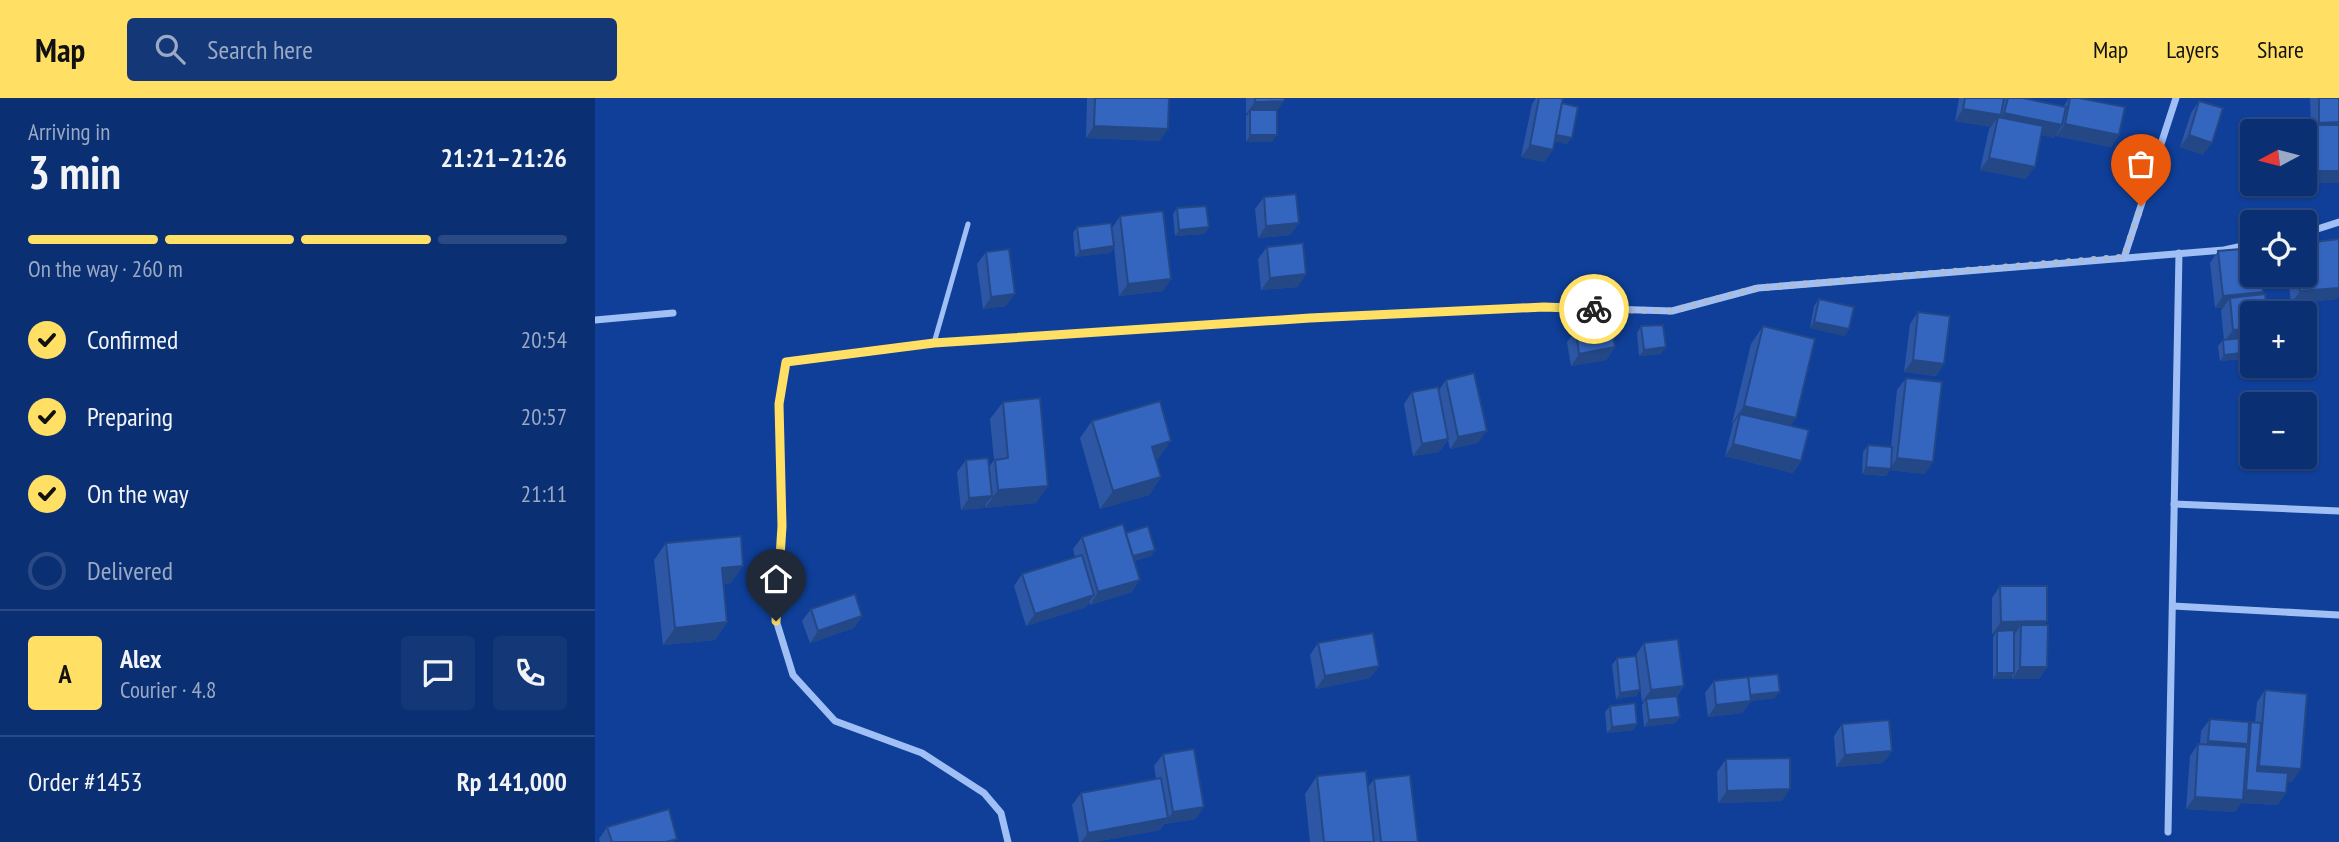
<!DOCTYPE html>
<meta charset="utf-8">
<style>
body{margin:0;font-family:"PT Sans Narrow",sans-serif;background:#143778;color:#f1f3f6;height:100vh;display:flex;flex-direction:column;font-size:26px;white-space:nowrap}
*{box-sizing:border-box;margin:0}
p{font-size:23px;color:#9aa9c4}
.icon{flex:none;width:38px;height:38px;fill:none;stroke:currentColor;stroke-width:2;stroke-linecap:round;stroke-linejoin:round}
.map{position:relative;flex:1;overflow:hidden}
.side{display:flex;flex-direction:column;background:#0b2f73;width:595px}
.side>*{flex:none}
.needle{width:46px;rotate:263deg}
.tools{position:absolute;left:1645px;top:21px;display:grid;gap:14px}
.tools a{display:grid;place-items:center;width:77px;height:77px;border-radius:7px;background:#0b2f73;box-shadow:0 2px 5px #0004,0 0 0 2px #2b4a85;font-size:35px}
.pin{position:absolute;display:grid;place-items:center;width:60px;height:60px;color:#fff;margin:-72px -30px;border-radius:50% 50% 50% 0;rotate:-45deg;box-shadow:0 0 7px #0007}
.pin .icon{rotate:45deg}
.courier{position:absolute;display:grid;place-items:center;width:70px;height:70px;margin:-35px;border:5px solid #ffe064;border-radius:50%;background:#fff;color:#222;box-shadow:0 2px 9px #0007}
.headline em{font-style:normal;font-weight:600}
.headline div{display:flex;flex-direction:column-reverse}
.headline{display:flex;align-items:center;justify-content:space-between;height:119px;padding:0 28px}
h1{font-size:46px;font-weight:600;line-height:52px}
.bar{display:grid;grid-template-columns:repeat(4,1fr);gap:10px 7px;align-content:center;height:84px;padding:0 28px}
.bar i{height:9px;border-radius:5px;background:#2b4a85}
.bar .current{background:#ffe064}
.bar p{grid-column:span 4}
.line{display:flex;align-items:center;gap:18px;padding:0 28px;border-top:2px solid #2b4a85}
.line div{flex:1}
.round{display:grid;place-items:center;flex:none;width:74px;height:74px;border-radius:7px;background:#143778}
ol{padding:0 28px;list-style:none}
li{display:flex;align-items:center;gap:21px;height:77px}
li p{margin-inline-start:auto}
li .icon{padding:7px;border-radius:50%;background:#ffe064;color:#111;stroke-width:4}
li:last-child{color:#9aa9c4}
li i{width:38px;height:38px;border:4px solid #2b4a85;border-radius:50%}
header{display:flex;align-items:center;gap:42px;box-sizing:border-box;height:98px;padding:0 35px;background:#ffe064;color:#111}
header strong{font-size:33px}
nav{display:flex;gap:38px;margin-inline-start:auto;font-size:24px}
.search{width:490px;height:63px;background:#143778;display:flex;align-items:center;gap:18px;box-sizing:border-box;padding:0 24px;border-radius:7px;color:#9aa9c4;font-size:26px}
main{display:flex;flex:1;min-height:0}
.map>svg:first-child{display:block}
</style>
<header>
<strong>Map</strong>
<div class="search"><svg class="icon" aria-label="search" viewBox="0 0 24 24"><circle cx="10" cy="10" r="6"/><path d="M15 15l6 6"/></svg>Search here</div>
<nav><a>Map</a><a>Layers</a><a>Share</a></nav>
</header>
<main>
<section class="side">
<div class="headline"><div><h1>3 min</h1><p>Arriving in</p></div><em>21:21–21:26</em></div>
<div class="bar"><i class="current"></i><i class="current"></i><i class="current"></i><i></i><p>On the way · 260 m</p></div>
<ol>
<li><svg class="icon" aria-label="check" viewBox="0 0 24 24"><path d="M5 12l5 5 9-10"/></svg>Confirmed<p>20:54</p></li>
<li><svg class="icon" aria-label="check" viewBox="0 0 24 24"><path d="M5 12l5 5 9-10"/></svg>Preparing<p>20:57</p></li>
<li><svg class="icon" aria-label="check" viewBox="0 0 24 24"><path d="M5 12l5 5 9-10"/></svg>On the way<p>21:11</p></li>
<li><i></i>Delivered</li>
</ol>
<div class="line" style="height:126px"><b class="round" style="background:#ffe064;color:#111">A</b><div><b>Alex</b><p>Courier · 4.8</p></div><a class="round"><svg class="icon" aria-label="chat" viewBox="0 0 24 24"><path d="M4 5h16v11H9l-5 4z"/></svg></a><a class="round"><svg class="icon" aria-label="phone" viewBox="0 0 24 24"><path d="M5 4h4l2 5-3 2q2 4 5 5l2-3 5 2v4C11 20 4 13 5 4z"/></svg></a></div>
<div class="line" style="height:91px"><div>Order #1453</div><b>Rp 141,000</b></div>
</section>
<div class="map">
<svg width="1744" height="744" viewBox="0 0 1744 744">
<rect width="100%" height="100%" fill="#0f3f99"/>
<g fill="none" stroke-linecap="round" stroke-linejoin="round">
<polyline stroke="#a0bff5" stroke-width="5" points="339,245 373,126"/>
<g stroke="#a0bff5" stroke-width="7">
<polyline points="1710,135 1744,124"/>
<polyline points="1529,160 1581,0"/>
<polyline points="0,222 78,215"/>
<polyline points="1579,406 1744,413"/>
<polyline points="1578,508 1744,517"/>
<polyline points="1573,734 1584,155"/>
<polyline points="413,744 406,715 389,695 327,655 240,623 198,577 181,522 187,428 184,306 191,264 339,245 715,220 949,209 1077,213 1163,190 1629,152 1657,146"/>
</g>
</g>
<g fill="#2d57a4">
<polygon points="492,0 574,0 565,43 491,40"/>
<polygon points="651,0 689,0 682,13 677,44 651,44 651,18 653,16 651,16"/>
<polygon points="941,0 968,0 967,5 972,46 959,43 958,52 949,64 926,59 937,6"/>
<polygon points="1364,0 1409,0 1408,4 1411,0 1428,0 1468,9 1474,0 1484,0 1524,37 1516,49 1461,38 1462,35 1459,40 1446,37 1431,81 1385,72 1394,31 1396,29 1360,23"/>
<polygon points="1715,0 1744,0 1744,85 1710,85 1710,38 1716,29"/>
<polygon points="1604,3 1608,57 1585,49 1596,15"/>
<polygon points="669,99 704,125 695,137 663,140 660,111"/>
<polygon points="582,110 614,129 609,136 580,138 578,116"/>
<polygon points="525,118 576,181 568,193 524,198 519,149 515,155 480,159 478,135 482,129 517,130"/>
<polygon points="1744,141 1744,197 1741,201 1696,206 1693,177 1710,177"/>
<polygon points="672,149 703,189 666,192 663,161"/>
<polygon points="1623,153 1668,194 1666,197 1672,212 1670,215 1657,215 1657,260 1625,263 1623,248 1628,242 1629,242 1626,212 1628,210 1620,210 1615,165"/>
<polygon points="391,154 411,208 388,211 382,166"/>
<polygon points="1224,201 1250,238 1215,230 1219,208"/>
<polygon points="1323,214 1349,266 1341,278 1309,274 1315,226"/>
<polygon points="1046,228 1066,256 1044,258 1042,235"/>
<polygon points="1168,228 1206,363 1198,375 1130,358 1138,326 1137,325 1156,246"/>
<polygon points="981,232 1020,249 1011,262 976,268 972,244"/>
<polygon points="1311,280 1330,376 1295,372 1291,378 1267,376 1268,354 1273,347 1296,349 1302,292"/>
<polygon points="851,282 883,345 855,351 853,342 844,354 818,358 809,306 817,294 844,292"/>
<polygon points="408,304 453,388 441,405 390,410 390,407 388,410 366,412 362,374 371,362 394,369 399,362 395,321"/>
<polygon points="497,323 564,360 561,361 566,379 554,397 505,411 485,340"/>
<polygon points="531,435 556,458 539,463 537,494 495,507 494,504 491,509 431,528 419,488 427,476 480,459 478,451 487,439"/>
<polygon points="71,445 136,485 128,486 132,524 120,542 68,547 59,462"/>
<polygon points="1405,488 1452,523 1449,527 1452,569 1444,581 1417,581 1417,578 1415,581 1398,581 1398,539 1400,536 1397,536 1397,500"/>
<polygon points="216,511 267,518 259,530 215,545 207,523"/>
<polygon points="723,545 784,568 775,580 721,591 715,557"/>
<polygon points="1049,545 1089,588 1082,598 1085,619 1080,625 1049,629 1047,607 1049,604 1047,604 1041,557"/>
<polygon points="1022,560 1045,592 1041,598 1021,601 1017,567"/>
<polygon points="1119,583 1180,600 1156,603 1147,615 1113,619 1110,595"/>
<polygon points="1670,592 1697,684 1692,683 1683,707 1646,705 1640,714 1591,711 1595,658 1603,646 1605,646 1606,633 1615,621 1654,627 1656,624 1660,625 1662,604"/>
<polygon points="1015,608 1042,626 1038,632 1012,635 1010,614"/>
<polygon points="1247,626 1297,653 1288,665 1241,669 1239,638"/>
<polygon points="568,656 609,709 600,721 569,726 565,732 500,744 484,744 477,707 486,695 561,681 559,668"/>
<polygon points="1131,661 1187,703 1123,705 1122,674"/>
<polygon points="722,678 773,689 779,681 823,744 715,744 710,696"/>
<polygon points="12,729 80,744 5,744 4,741"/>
</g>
<g fill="#244786">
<polygon points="689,3 680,16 655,12 653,16 651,16 660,4"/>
<polygon points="1368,11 1406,17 1401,24 1403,19 1396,29 1360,23"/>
<polygon points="1409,15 1467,27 1459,40 1401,27"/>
<polygon points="1744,24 1744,35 1717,35 1724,25"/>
<polygon points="1470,26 1524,37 1516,49 1461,38"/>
<polygon points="499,28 573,31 565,43 491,40"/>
<polygon points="655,37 682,37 677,44 651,44"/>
<polygon points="961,37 977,40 972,46 956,43"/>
<polygon points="1594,37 1617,45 1608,57 1585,49"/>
<polygon points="935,47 958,52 949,64 926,59"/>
<polygon points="1394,60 1440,69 1431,81 1385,72"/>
<polygon points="1718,73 1744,73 1744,85 1710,85"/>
<polygon points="704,125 695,137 663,140 671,128"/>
<polygon points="614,129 609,136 580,138 584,132"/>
<polygon points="519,148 515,155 480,159 485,153"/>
<polygon points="711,176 703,189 666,192 675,180"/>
<polygon points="576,181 568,193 524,198 533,186"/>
<polygon points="1744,190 1744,197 1741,201 1696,206 1705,193"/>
<polygon points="1668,194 1659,207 1635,200 1628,210 1620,210 1628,198"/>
<polygon points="420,196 411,208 388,211 396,199"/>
<polygon points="1219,224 1254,231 1250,238 1215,230"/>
<polygon points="1657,230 1657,242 1629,244 1638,232"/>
<polygon points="1020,249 1011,262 976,268 984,256"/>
<polygon points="1071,249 1066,256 1044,258 1049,252"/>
<polygon points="1657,254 1657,260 1625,263 1629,257"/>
<polygon points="1318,262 1349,266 1341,278 1309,274"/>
<polygon points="1149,308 1201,320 1189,338 1145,316 1138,326 1137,325"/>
<polygon points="892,333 883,345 855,351 863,339"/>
<polygon points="853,341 844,354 818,358 827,346"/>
<polygon points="576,343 564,360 545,366 557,349"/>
<polygon points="1138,346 1206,363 1198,375 1130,358"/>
<polygon points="1302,360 1338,364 1330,376 1295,372 1291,378 1267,376 1271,369 1295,371"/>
<polygon points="566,379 554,397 505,411 518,393"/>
<polygon points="453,388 441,405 390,410 403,392"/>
<polygon points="397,398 388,410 366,412 374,400"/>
<polygon points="560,452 556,458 531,465 535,459"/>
<polygon points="148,468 136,485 114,488 127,470"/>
<polygon points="545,482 537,494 495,507 503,494"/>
<polygon points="499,497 491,509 431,528 440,516"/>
<polygon points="267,518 259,530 215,545 223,533"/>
<polygon points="1452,523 1443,535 1426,527 1420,536 1402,536 1402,533 1400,536 1397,536 1406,524"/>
<polygon points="132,524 120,542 68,547 80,530"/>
<polygon points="784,568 775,580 721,591 730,578"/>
<polygon points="1425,569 1452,569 1444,581 1417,581"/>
<polygon points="1402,575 1419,575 1415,581 1398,581"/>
<polygon points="1089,588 1080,600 1051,601 1049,604 1047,604 1056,592"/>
<polygon points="1045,592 1041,598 1021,601 1025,595"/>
<polygon points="1185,594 1180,600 1148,604 1152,598"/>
<polygon points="1156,603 1147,615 1113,619 1121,607"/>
<polygon points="1085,619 1080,625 1049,629 1054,622"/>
<polygon points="1042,626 1038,632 1012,635 1017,629"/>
<polygon points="1613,643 1653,646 1644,658 1605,655"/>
<polygon points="1297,653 1288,665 1241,669 1250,657"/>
<polygon points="1664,668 1706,671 1697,684 1656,681"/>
<polygon points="1195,691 1187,703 1123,705 1132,693"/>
<polygon points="1651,692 1691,695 1683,707 1646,705 1640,714 1591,711 1600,699 1644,702"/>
<polygon points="609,709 600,721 569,726 578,714"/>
<polygon points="573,720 565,732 500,744 486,744 493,735"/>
</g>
<g fill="#3465bf" stroke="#244786" stroke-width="2">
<polygon points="500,0 574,0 573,31 499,28"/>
<polygon points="660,0 689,0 689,3 660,4"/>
<polygon points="944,0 968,0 958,52 935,47"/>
<polygon points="1370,0 1409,0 1406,17 1368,11"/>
<polygon points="1413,0 1428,0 1471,9 1467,27 1409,15"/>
<polygon points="1475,0 1484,0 1530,9 1524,37 1470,26"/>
<polygon points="1724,0 1744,0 1744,24 1724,25"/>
<polygon points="1604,3 1628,10 1617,45 1594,37"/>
<polygon points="967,5 983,9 977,40 961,37"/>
<rect x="655" y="12" width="27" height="25"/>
<polygon points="1403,19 1448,28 1440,69 1394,60"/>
<polygon points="1717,27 1744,27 1744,73 1718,73"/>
<polygon points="701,96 704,125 671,128 669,99"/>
<polygon points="611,108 614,129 584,132 582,110"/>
<polygon points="568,113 576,181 533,186 525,118"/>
<polygon points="516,125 519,148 485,153 482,129"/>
<polygon points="1744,141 1744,190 1705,193 1703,177 1710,177 1710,145"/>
<polygon points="708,145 711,176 675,180 672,149"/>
<polygon points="1657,150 1657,177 1666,177 1668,194 1628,198 1623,153"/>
<polygon points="414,151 420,196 396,199 391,154"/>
<polygon points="1670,196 1672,212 1664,212 1664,215 1657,215 1657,230 1638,232 1635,200"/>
<polygon points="1224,201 1259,209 1254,231 1219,224"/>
<polygon points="1323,214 1355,218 1349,266 1318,262"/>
<polygon points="1016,226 1020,249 984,256 981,232"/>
<polygon points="1068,227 1071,249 1049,252 1046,228"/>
<polygon points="1168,228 1220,241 1201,320 1149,308"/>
<polygon points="1657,239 1657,254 1629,257 1628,242"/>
<polygon points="879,275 892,333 863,339 851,282"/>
<polygon points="1311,280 1347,284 1338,364 1302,360"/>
<polygon points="843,289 853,341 827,346 817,294"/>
<polygon points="445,300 453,388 403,392 400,362 413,360 408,304"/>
<polygon points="565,303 576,343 557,349 566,379 518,393 497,323"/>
<polygon points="1145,316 1214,332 1206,363 1138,346"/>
<polygon points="1273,347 1297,349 1296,371 1271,369"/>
<polygon points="393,360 397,398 374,400 371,362"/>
<polygon points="528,426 545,482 503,494 487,439"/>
<polygon points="553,428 560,452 538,458 531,435"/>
<polygon points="146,438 148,468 127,470 132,524 80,530 71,445"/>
<polygon points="487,457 499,497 440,516 427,476"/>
<polygon points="1405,488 1452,488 1452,523 1406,524"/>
<polygon points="260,496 267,518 223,533 216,511"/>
<polygon points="1426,527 1453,527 1452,569 1425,569"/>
<polygon points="1419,532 1419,575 1402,575 1402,533"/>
<polygon points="778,535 784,568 730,578 723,545"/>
<polygon points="1083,541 1089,588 1056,592 1049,545"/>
<polygon points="1041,558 1045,592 1025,595 1022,560"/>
<polygon points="1183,576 1185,594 1155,597 1153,579"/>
<polygon points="1153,579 1156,603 1121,607 1119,583"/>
<polygon points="1670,592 1712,596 1706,671 1664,668"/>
<polygon points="1082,598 1085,619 1054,622 1051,601"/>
<polygon points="1040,605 1042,626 1017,629 1015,608"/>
<polygon points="1615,621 1654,624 1653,646 1613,643"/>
<polygon points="1294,622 1297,653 1250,657 1247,626"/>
<polygon points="1656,624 1666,625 1662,673 1693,675 1691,695 1651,692"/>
<polygon points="1603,646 1652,649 1648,702 1600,699"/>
<polygon points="599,651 609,709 578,714 568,656"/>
<polygon points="1195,660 1195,691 1132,693 1131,661"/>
<polygon points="771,673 779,744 729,744 722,678"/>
<polygon points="815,677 823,744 786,744 779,681"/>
<polygon points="566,680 573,720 493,735 486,695"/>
<polygon points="74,711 82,741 71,744 17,744 12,729"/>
</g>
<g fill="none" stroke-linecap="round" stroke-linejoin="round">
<polyline stroke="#abbcdb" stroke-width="7" stroke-dasharray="0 12.6" points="999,211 1077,213 1163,190 1529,159 1546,108"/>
<polyline stroke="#ffe064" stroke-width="9" points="181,523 187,428 184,306 191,264 339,245 715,220 949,209 999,211"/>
</g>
</svg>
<div class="tools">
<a><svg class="needle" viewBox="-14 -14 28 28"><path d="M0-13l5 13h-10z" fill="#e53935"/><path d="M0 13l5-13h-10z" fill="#9aa9c4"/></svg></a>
<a><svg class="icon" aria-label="locate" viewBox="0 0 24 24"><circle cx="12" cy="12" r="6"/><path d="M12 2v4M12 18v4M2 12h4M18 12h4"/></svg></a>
<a>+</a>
<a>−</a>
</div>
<div class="pin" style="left:1546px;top:108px;background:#ea580c"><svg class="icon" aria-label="bag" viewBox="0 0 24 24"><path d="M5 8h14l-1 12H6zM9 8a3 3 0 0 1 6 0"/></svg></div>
<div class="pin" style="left:181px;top:523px;background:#1f2937"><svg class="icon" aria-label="home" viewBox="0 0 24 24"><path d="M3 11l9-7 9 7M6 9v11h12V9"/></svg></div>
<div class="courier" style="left:999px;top:211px"><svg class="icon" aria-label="bike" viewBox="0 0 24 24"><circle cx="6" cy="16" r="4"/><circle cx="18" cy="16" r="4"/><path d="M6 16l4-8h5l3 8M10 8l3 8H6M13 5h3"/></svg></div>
</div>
</main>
